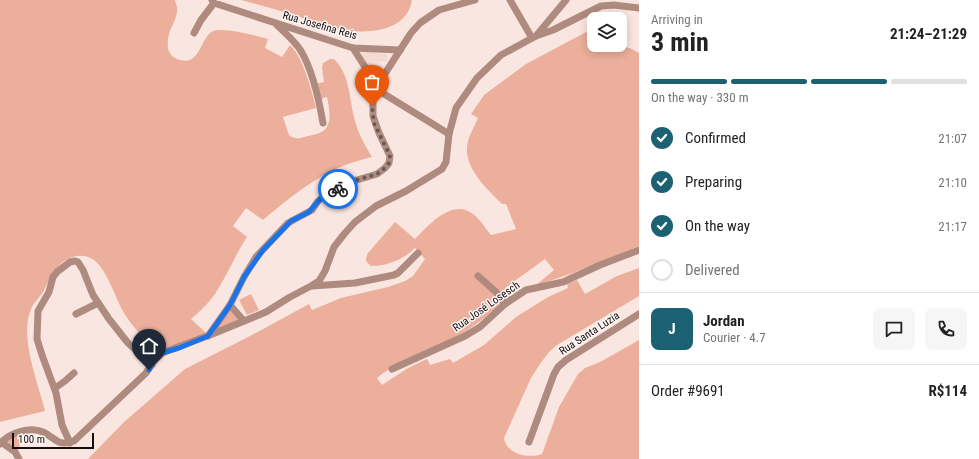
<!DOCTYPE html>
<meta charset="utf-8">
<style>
body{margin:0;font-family:"Roboto Condensed",sans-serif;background:#f6f6f6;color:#222;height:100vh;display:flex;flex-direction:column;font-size:15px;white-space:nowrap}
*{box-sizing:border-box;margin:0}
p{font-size:13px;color:#767676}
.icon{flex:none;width:22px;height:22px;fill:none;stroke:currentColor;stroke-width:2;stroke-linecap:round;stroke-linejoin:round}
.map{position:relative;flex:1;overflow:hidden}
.details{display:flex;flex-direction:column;background:#fff;width:340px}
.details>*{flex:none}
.controls{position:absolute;left:587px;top:12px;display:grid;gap:8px}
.controls a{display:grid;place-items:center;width:40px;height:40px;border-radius:8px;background:#fff;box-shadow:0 2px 10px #0003;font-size:20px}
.scale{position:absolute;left:12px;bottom:10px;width:82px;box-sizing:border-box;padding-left:4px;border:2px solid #140e0c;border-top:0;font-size:11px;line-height:14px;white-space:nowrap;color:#140e0c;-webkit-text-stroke:3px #fef6f4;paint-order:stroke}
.pin{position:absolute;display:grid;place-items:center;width:34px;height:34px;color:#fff;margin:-41px -17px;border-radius:50% 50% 50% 0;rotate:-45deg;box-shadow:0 0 4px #0007}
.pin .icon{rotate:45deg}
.courier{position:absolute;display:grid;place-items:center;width:40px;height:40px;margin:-20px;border:3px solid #1a73e8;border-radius:50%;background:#fff;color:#222;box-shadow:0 1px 5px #0007}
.summary em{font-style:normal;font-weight:700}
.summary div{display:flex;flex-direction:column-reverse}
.summary{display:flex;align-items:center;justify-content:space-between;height:68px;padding:0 12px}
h1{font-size:26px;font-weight:700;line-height:30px}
.bar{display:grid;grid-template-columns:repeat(4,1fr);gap:6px 4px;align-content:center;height:48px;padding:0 12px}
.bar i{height:5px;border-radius:3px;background:#e0e0e0}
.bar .active{background:#1c6173}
.bar p{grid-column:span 4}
.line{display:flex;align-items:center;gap:10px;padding:0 12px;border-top:1px solid #e0e0e0}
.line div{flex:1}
.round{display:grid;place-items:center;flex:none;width:42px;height:42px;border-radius:8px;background:#f6f6f6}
ol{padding:0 12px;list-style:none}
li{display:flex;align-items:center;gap:12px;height:44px}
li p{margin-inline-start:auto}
li .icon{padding:4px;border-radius:50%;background:#1c6173;color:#fff;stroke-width:4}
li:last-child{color:#767676}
li i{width:22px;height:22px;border:2px solid #e0e0e0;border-radius:50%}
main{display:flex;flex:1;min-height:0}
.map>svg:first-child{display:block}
</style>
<main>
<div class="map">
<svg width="639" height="459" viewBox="0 0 639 459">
<rect width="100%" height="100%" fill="#fae6e0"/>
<polygon fill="#f6dad1" points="362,52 387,54 387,62 370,61 378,72 372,74 361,58"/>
<g fill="#ecaf9b">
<path d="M 0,0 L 175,0 C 176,4 178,8 177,12 C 175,25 166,32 168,47 C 168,52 172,57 177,59 C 203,69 199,32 217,30 C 231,29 254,35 268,39 L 265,48 L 282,57 L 290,45 C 303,57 312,91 316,108 L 283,117 L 289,135 C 295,140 301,138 308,136 C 313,135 319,134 323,131 C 333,124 329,107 327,97 L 320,99 L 315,84 L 324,82 L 322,68 L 323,63 L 330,59 L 334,59 C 350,75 349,97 354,117 C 357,131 364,144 372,157 C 363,159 354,162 345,165 C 314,177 288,199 263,220 L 246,208 L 233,226 L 247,237 C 235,255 227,276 215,294 C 208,304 200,311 191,319 L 206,333 L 157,353 C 146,340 133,328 124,313 C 115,298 108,271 94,260 C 85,253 72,255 63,262 C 51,273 50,279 43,292 C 40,297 35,301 32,307 C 18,335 38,382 45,411 L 0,422 Z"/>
<path d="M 241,0 L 412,0 C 407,34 361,35 335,28 C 322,25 310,20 297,16 C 279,10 260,5 241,0 Z"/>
<path d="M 590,30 L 594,39 L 594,45 C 613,45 622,43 639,53 L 639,246 L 570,274 L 535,286 L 554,270 L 545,259 L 505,288 L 511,297 C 493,310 478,325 459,335 C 430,350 403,357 377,378 L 382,385 L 408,368 L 427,359 L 430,365 L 450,359 L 453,363 L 484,345 L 516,317 L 548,297 L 568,288 L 567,284 L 577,280 L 585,294 L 617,276 L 639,268 L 639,296 L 557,345 L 549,352 L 540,364 L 531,378 L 504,438 C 506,454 529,459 542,454 L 559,407 L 578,374 L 585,368 L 600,362 L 639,340 L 639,459 L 88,459 L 124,422 L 185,369 L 252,335 L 309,304 L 312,310 L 341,298 L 388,287 L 405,281 L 413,276 L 425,259 L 415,248 C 404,259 388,266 371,266 L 366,261 L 366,258 L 368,253 L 395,222 L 415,239 C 429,225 452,198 473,214 C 480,219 485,228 491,235 L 516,229 L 506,204 L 502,204 C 488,190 465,169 467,147 C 468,137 474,127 478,118 L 471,114 L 484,95 L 526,64 Z"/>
<polygon points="251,294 259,310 247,315 239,300"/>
<polygon points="230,306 242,320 219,330 216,326"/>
<polygon points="26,432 17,452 2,442"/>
</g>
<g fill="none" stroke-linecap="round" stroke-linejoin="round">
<g stroke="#af8a7e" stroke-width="7">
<polyline points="212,0 214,3 353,48 400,50"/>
<polyline points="510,0 532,38"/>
<path d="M 277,25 C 285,33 295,41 301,51 C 313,71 319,100 323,123"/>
<polyline points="194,33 201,20 214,3"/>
<polyline points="536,36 553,30 601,6 614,5 639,8"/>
<polyline points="353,48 377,86"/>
<polyline points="376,89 449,134"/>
<polyline points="478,276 496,292 505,304"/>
<polyline points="312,286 355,283 394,275 398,273 418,253"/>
<polyline points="230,305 244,321"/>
<polyline points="76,314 98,303"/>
<polyline points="208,336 230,305 244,277 256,257 288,223 312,210 318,201 328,194 357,180 377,174 385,168 389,163 390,156 379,133 373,116 373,98 377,86 411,33 420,23 439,10 475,0"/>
<polyline points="392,369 465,336 480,327 505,304 526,290 563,282 600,265 639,250"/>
<polyline points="55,388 65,381 74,373"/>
<polyline points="1,442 15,452 19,459"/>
<polyline points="529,442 554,374 558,367 566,360 639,314"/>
<polyline points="70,443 62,425 56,393 42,355 37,339 38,311 49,292 53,277 57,272 70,262 75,261 78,262 83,270 93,295 109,319 128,343 152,365"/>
<path d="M 0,444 C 9,433 30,426 43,432 C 56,438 57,447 74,441 L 146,373 L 153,362 L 162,353 L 215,333 L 266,312 L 290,297 L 311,286 L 319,281 L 325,271 L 334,247 L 345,233 L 355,222 L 376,206 L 406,191 L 442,169 L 446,162 L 449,134 L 456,108 L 477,78 L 501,55 L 536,36 L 566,0"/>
</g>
</g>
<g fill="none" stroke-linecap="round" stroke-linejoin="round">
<polyline stroke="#645a56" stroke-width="4" stroke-dasharray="0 7.2" points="338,189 357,180 377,174 385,168 389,163 390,156 374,123 372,106"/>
<polyline stroke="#1a73e8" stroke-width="5" points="149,370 153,362 162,353 179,348 208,336 230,305 244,277 263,250 291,221 309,212 321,198 338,189"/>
</g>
<g text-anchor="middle" stroke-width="3" stroke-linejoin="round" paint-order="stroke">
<g font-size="11" fill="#140e0c" stroke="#fef6f4">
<text transform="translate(320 25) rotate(16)" y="4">Rua Josefina Reis</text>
<text transform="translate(486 306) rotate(-35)" y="4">Rua José Losesch</text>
<text transform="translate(589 333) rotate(-33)" y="4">Rua Santa Luzia</text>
</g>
</g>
</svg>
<div class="controls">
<a><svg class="icon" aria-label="layers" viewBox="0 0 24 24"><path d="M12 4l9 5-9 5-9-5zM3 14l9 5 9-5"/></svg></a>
</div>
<div class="scale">100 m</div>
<div class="pin" style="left:372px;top:106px;background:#ea580c"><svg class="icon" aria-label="bag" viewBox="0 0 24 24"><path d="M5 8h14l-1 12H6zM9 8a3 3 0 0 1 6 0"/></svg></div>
<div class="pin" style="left:149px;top:370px;background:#1f2937"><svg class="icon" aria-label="home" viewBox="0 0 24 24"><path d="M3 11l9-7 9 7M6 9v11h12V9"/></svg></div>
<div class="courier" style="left:338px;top:189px"><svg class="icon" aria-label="bike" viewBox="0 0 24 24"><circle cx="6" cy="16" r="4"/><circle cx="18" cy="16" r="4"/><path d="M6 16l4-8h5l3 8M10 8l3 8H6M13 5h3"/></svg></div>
</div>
<section class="details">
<div class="summary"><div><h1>3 min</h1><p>Arriving in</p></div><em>21:24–21:29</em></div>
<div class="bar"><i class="active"></i><i class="active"></i><i class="active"></i><i></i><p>On the way · 330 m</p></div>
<ol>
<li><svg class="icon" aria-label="check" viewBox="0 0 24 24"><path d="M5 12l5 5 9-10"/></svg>Confirmed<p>21:07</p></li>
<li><svg class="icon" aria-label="check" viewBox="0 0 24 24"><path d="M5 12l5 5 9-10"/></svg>Preparing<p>21:10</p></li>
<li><svg class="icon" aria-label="check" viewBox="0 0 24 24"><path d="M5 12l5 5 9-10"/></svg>On the way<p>21:17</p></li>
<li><i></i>Delivered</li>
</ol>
<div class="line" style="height:72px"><b class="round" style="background:#1c6173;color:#fff">J</b><div><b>Jordan</b><p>Courier · 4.7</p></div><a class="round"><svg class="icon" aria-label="chat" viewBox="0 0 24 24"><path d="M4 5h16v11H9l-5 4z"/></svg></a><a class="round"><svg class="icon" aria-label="phone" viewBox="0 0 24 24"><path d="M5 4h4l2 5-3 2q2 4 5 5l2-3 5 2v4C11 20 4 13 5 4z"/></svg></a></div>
<div class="line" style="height:52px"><div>Order #9691</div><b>R$114</b></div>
</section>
</main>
